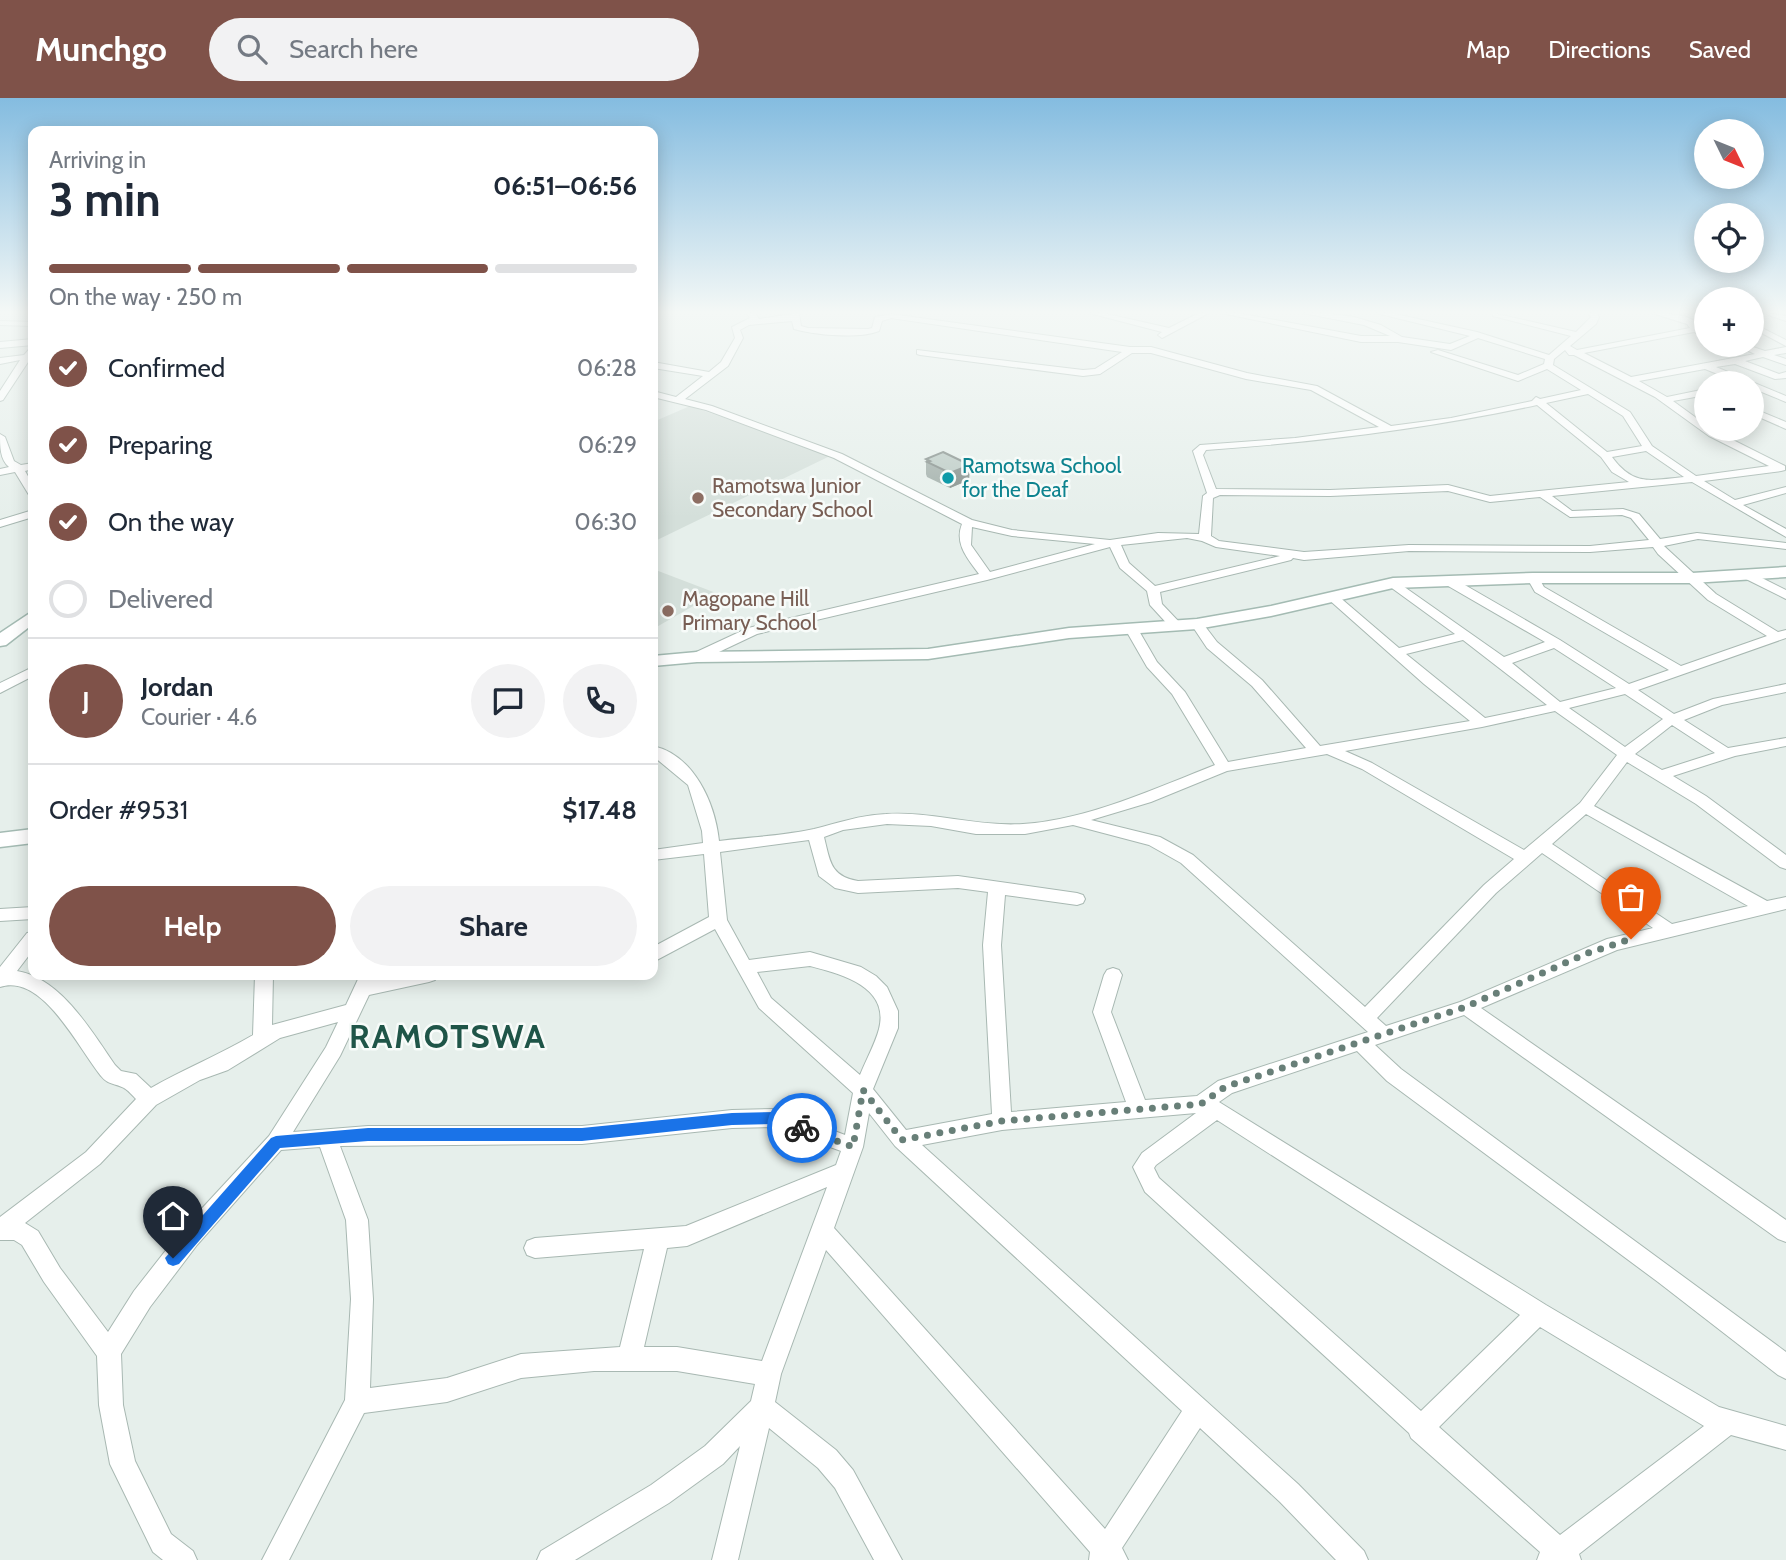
<!DOCTYPE html>
<meta charset="utf-8">
<style>
body{margin:0;font-family:Cabin,sans-serif;background:#f2f2f3;color:#1f2937;height:100vh;display:flex;flex-direction:column;font-size:26px;white-space:nowrap}
*{box-sizing:border-box;margin:0}
p{font-size:23px;color:#747a83}
.icon{flex:none;width:38px;height:38px;fill:none;stroke:currentColor;stroke-width:2;stroke-linecap:round;stroke-linejoin:round}
.map{position:relative;flex:1;overflow:hidden}
.drawer{position:absolute;left:28px;top:28px;width:630px;height:854px;display:flex;flex-direction:column;background:#fff;border-radius:14px;box-shadow:0 4px 18px #0003}
.drawer>*{flex:none}
.needle{width:46px;rotate:133deg}
.buttons{position:absolute;left:1694px;top:21px;display:grid;gap:14px}
.buttons a{display:grid;place-items:center;width:70px;height:70px;border-radius:50%;background:#fff;box-shadow:0 4px 18px #0003;font-size:35px}
.pin{position:absolute;display:grid;place-items:center;width:60px;height:60px;color:#fff;margin:-72px -30px;border-radius:50% 50% 50% 0;rotate:-45deg;box-shadow:0 0 7px #0007}
.pin .icon{rotate:45deg}
.courier{position:absolute;display:grid;place-items:center;width:70px;height:70px;margin:-35px;border:5px solid #1a73e8;border-radius:50%;background:#fff;color:#222;box-shadow:0 2px 9px #0007}
.overview em{font-style:normal;font-weight:700}
.overview div{display:flex;flex-direction:column-reverse}
.overview{display:flex;align-items:center;justify-content:space-between;height:119px;padding:0 21px}
h1{font-size:46px;font-weight:700;line-height:52px}
.bar{display:grid;grid-template-columns:repeat(4,1fr);gap:10px 7px;align-content:center;height:84px;padding:0 21px}
.bar i{height:9px;border-radius:5px;background:#e0e1e3}
.bar .on{background:#7f5249}
.bar p{grid-column:span 4}
.line{display:flex;align-items:center;gap:18px;padding:0 21px;border-top:2px solid #e0e1e3}
.line div{flex:1}
.round{display:grid;place-items:center;flex:none;width:74px;height:74px;border-radius:37px;background:#f2f2f3}
ol{padding:0 21px;list-style:none}
li{display:flex;align-items:center;gap:21px;height:77px}
li p{margin-inline-start:auto}
li .icon{padding:7px;border-radius:50%;background:#7f5249;color:#fff;stroke-width:4}
li:last-child{color:#747a83}
li i{width:38px;height:38px;border:4px solid #e0e1e3;border-radius:50%}
.action{display:flex;gap:14px;margin-top:auto;padding:14px 21px}
.action a{flex:1;height:80px;border-radius:42px;background:#7f5249;color:#fff;font-size:28px;font-weight:700;line-height:80px;text-align:center}
.action a+a{background:#f2f2f3;color:#1f2937}
header{display:flex;align-items:center;gap:42px;box-sizing:border-box;height:98px;padding:0 35px;background:#7f5249;color:#fff}
header strong{font-size:33px}
nav{display:flex;gap:38px;margin-inline-start:auto;font-size:24px}
.search{width:490px;height:63px;background:#f2f2f3;display:flex;align-items:center;gap:18px;box-sizing:border-box;padding:0 24px;border-radius:38px;color:#747a83;font-size:26px}
.map>svg:first-child{display:block}
</style>
<header>
<strong>Munchgo</strong>
<div class="search"><svg class="icon" aria-label="search" viewBox="0 0 24 24"><circle cx="10" cy="10" r="6"/><path d="M15 15l6 6"/></svg>Search here</div>
<nav><a>Map</a><a>Directions</a><a>Saved</a></nav>
</header>
<div class="map">
<svg width="1786" height="1462" viewBox="0 0 1786 1462">
<rect width="100%" height="100%" fill="#e6efeb"/>
<g fill="#d4dfda">
<polygon points="690,308 782,340 832,357 653,444 653,324"/>
<polygon points="653,471 716,495 653,531"/>
</g>
<g fill="none" stroke-linecap="round" stroke-linejoin="round">
<defs>
<g id="street">
<path d="M 747,215 L 755,215 L 759,221 L 799,215 L 801,228 L 808,230 L 868,231 L 872,230 L 875,219 L 891,216 L 1130,249 L 1151,249 L 1247,275 L 1317,288 L 1391,328 L 1451,320 L 1532,303 L 1536,299 L 1540,301 L 1581,292 L 1547,271 L 1518,283 L 1431,254 L 1438,252 L 1518,277 L 1544,266 L 1545,261 L 1478,240 L 1451,252 L 1398,244 L 1361,244 L 1221,215 L 1237,215 L 1361,238 L 1390,238 L 1364,227 L 1303,215 L 1325,215 L 1354,219 L 1381,227 L 1402,239 L 1450,246 L 1470,238 L 1376,215 L 1391,215 L 1477,234 L 1549,257 L 1571,238 L 1493,218 L 1493,215 L 1576,234 L 1591,219 L 1587,215 L 1596,215 L 1599,219 L 1596,226 L 1570,248 L 1577,252 L 1690,230 L 1687,226 L 1652,215 C 1663,215 1683,216 1693,222 C 1698,226 1699,230 1706,232 L 1706,238 L 1694,234 L 1584,255 L 1631,279 L 1755,256 L 1736,247 L 1747,247 L 1765,253 L 1786,249 L 1786,255 L 1774,257 L 1786,261 L 1786,267 L 1763,259 L 1745,263 L 1779,276 L 1786,274 L 1786,280 L 1775,281 L 1735,266 L 1716,269 L 1786,298 L 1786,304 L 1752,290 L 1752,285 L 1740,285 L 1705,271 L 1639,283 L 1667,299 L 1706,291 L 1706,297 L 1673,303 L 1706,327 L 1706,331 L 1746,331 L 1723,337 L 1785,368 L 1785,372 L 1781,373 L 1704,383 L 1735,402 L 1786,389 L 1786,395 L 1743,407 L 1786,431 L 1786,439 L 1692,384 L 1552,398 L 1572,413 L 1623,411 L 1639,416 L 1660,441 L 1697,435 L 1786,445 L 1786,451 L 1698,441 L 1664,448 L 1716,496 L 1778,534 L 1786,532 L 1786,540 L 1638,592 L 1674,616 L 1713,601 L 1786,586 L 1786,594 L 1722,607 L 1684,622 L 1728,650 L 1786,640 L 1786,648 L 1735,658 L 1673,678 L 1706,698 L 1786,757 L 1786,771 L 1780,769 L 1696,706 L 1627,664 L 1594,708 L 1767,803 L 1786,799 L 1786,811 L 1617,852 L 1481,910 L 1786,1122 L 1786,1144 L 1778,1141 L 1464,917 L 1375,947 L 1401,971 L 1786,1254 L 1786,1281 L 1778,1277 L 1658,1184 L 1387,983 L 1357,953 L 1232,995 L 1219,1004 L 1546,1207 L 1719,1309 L 1786,1328 L 1786,1352 L 1731,1337 L 1579,1456 L 1581,1462 L 1537,1462 L 1540,1454 L 1411,1340 L 1409,1335 L 1145,1094 L 1133,1069 L 1142,1055 L 1196,1015 L 1002,1032 L 922,1047 L 1298,1386 L 1364,1453 L 1368,1462 L 1336,1462 L 1280,1404 L 1200,1330 L 1122,1450 L 1128,1462 L 1089,1462 L 1090,1454 L 826,1152 L 781,1276 L 775,1304 L 836,1352 L 853,1372 L 902,1462 L 874,1462 L 835,1390 L 818,1370 L 769,1330 L 738,1462 L 712,1462 L 740,1348 L 723,1366 L 669,1405 L 575,1462 L 537,1462 L 541,1453 L 651,1387 L 705,1348 L 751,1303 L 755,1286 L 677,1273 L 594,1273 L 521,1280 L 447,1304 L 364,1315 L 289,1462 L 262,1462 L 345,1302 L 351,1201 L 346,1122 L 320,1049 L 281,1052 L 197,1147 L 150,1209 L 121,1256 L 123,1307 L 135,1363 L 171,1436 L 193,1453 L 197,1462 L 163,1462 L 153,1454 L 110,1366 L 99,1307 L 97,1258 L 44,1184 L 22,1147 L 14,1142 L 0,1142 L 0,1119 L 86,1054 L 136,1001 C 133,998 128,992 124,990 C 115,985 108,987 101,978 C 78,950 43,875 0,889 L 0,869 L 27,835 L 33,834 L 33,852 L 17,873 C 61,880 92,934 115,967 L 121,973 L 136,976 L 151,990 C 184,971 219,957 253,937 L 255,877 L 273,877 L 272,927 L 346,907 L 360,877 L 378,877 L 376,881 L 398,877 L 438,877 L 435,882 L 429,884 L 369,897 L 340,958 L 293,1034 L 368,1028 L 582,1028 L 732,1012 L 777,1011 L 845,1037 L 853,995 L 759,910 L 715,831 L 653,864 L 653,849 L 709,819 L 704,756 L 653,762 L 653,752 L 703,745 L 702,733 L 688,687 L 653,658 L 653,648 C 694,657 715,705 719,743 C 750,739 783,738 814,731 C 838,725 860,717 886,716 C 932,713 976,729 1023,726 C 1087,722 1156,690 1215,667 L 1172,596 L 1147,569 L 1124,529 L 1125,526 L 1135,526 L 1157,564 L 1185,594 L 1228,664 L 1306,650 L 1252,588 L 1207,550 L 1191,526 L 1197,522 L 1201,523 L 1217,544 L 1262,582 L 1320,648 L 1470,623 L 1424,586 L 1327,500 L 1333,496 L 1337,497 L 1399,550 L 1455,536 L 1389,488 L 1389,482 L 1393,481 L 1504,559 L 1545,544 L 1443,485 L 1443,479 L 1451,479 L 1560,542 L 1629,586 L 1669,572 L 1535,494 L 1527,480 L 1529,477 L 1537,477 L 1544,489 L 1681,568 L 1767,538 L 1708,502 L 1658,456 L 1653,449 L 1590,454 L 1409,453 L 1304,462 L 1293,460 L 1291,462 L 1160,494 L 1162,506 L 1182,527 L 1176,531 L 1171,530 L 1150,507 L 1147,493 L 1120,470 L 1110,449 L 987,482 L 757,536 L 702,562 L 692,562 L 692,556 L 748,530 L 979,476 C 968,461 954,446 962,426 L 834,360 L 706,312 L 653,299 L 653,293 L 676,299 L 703,278 L 653,270 L 653,264 L 709,274 L 721,264 L 735,240 L 732,229 L 750,220 ZM 891,220 L 1122,254 L 1095,271 L 1083,272 L 917,252 L 917,256 L 920,257 L 1083,278 L 1100,276 L 1132,255 L 1151,255 L 1246,281 L 1311,292 L 1379,329 L 1295,340 L 1200,347 L 1193,353 L 1207,395 L 1203,398 L 1199,436 L 1158,435 L 1110,442 L 1012,432 L 972,422 L 842,356 L 712,308 L 685,301 L 728,268 L 743,240 L 740,232 L 749,227 L 792,223 L 794,231 C 814,237 860,241 879,233 L 882,223 ZM 1565,252 L 1569,257 L 1574,257 L 1655,299 L 1709,338 L 1769,368 L 1696,378 L 1652,348 L 1630,314 L 1553,267 L 1554,261 ZM 1588,296 L 1623,318 L 1642,348 L 1607,354 L 1546,305 ZM 1537,307 L 1601,359 L 1612,374 L 1629,384 L 1490,398 L 1448,387 L 1330,392 L 1216,391 L 1203,357 L 1206,352 C 1318,344 1427,331 1537,307 ZM 1646,353 L 1684,379 C 1651,382 1634,389 1612,359 ZM 1448,393 L 1490,404 L 1540,399 L 1570,419 L 1622,417 L 1631,420 L 1649,442 L 1590,448 L 1409,447 L 1304,454 L 1219,443 L 1211,438 L 1213,400 L 1220,397 L 1330,398 ZM 972,429 L 1012,438 L 1095,446 L 990,474 L 971,447 ZM 1187,440 L 1202,443 L 1216,449 L 1280,458 L 1155,488 L 1129,465 L 1121,447 ZM 1463,542 L 1547,607 L 1485,620 L 1406,556 ZM 1554,550 L 1616,590 L 1560,604 L 1512,565 ZM 1625,596 L 1663,621 L 1625,649 L 1569,610 ZM 1555,613 L 1617,657 L 1580,705 L 1524,752 L 1372,665 L 1345,653 L 1482,629 ZM 1672,627 L 1715,655 L 1662,672 L 1635,656 ZM 1327,656 L 1362,671 L 1514,761 L 1484,787 L 1365,909 L 1193,757 L 1160,739 L 1091,722 L 1151,704 L 1227,673 ZM 1586,716 L 1748,808 L 1672,826 L 1552,746 ZM 887,726 L 931,728 L 976,736 L 1025,736 L 1073,727 L 1149,747 L 1181,765 L 1368,934 L 1218,983 L 1197,998 L 1145,1002 L 1111,914 L 1122,877 L 1119,872 L 1113,870 L 1107,872 L 1104,877 L 1093,914 L 1126,1004 L 1011,1014 L 1001,847 L 1005,797 L 1077,807 L 1083,805 L 1085,801 L 1083,797 L 1077,795 L 958,778 L 858,783 C 830,778 830,763 824,739 L 843,732 ZM 809,742 L 819,778 L 835,790 L 858,795 L 958,790 L 988,794 L 983,847 L 992,1016 L 906,1032 L 873,991 L 898,930 L 898,913 L 887,889 L 876,878 L 861,869 L 810,854 L 749,862 L 727,822 L 720,754 ZM 1542,755 L 1653,830 L 1607,841 L 1460,904 L 1386,928 L 1377,920 L 1496,795 ZM 810,868 C 840,876 890,888 879,931 C 875,946 866,962 860,977 L 771,900 L 757,874 ZM 338,924 L 326,949 L 269,1038 L 181,1133 L 134,1193 L 108,1234 L 60,1170 L 38,1133 L 25,1125 L 100,1066 L 156,1007 L 200,982 L 228,972 L 280,940 ZM 869,1015 L 895,1048 L 1182,1313 L 1105,1431 L 834,1130 L 863,1049 ZM 1217,1022 L 1520,1217 L 1421,1313 L 1159,1080 L 1154,1070 L 1156,1067 ZM 776,1029 L 841,1053 L 836,1067 L 686,1128 L 535,1140 L 527,1143 L 524,1150 L 527,1157 L 535,1160 L 644,1151 L 620,1249 L 521,1256 L 447,1280 L 370,1290 L 373,1201 L 368,1122 L 340,1048 L 582,1046 L 732,1030 ZM 827,1089 L 762,1263 L 677,1249 L 644,1249 L 667,1150 L 687,1148 ZM 1540,1229 L 1704,1328 L 1560,1437 L 1439,1329 Z"/>
<polygon points="1089,215 1103,215 1169,230 1199,215 1209,215 1162,240 1158,237 1162,234"/>
<polygon points="1767,215 1786,218 1786,223 1768,217"/>
<polygon points="0,223 33,224 33,228 0,227"/>
<polygon points="1752,225 1786,242 1786,248 1752,230"/>
<polygon points="33,241 33,247 0,250 0,244"/>
<polygon points="33,247 33,260 30,261 3,302 0,303 0,293 20,262 0,266 0,260 24,257"/>
<polygon points="1752,310 1786,324 1786,331 1752,316"/>
<path d="M 0,336 L 5,339 L 14,363 L 21,367 L 33,365 L 33,371 L 25,373 L 33,387 L 33,398 L 29,397 L 15,374 L 0,377 L 0,371 L 9,369 C 0,362 0,348 0,336 Z"/>
<polygon points="33,412 33,419 0,429 0,422"/>
<polygon points="1748,473 1786,492 1786,501 1744,480 1744,474"/>
<polygon points="33,569 33,578 0,595 0,585"/>
<polygon points="33,809 33,821 0,823 0,811"/>
</g>
<g id="secondary">
<polygon points="1786,469 1786,479 1692,485 1533,485 1393,490 1271,518 1197,531 1069,540 928,561 697,564 653,568 653,558 697,554 928,551 1069,530 1197,521 1271,508 1393,480 1533,475 1692,475"/>
<polygon points="33,513 33,526 6,547 0,548 0,535"/>
<polygon points="33,731 33,745 0,749 0,735"/>
</g>
</defs>
<use href="#street" stroke="#a8b8b2" stroke-width="2"/>
<use href="#secondary" stroke="#a4bbb3" stroke-width="3"/>
<use href="#street" fill="#fff" fill-rule="evenodd"/>
<use href="#secondary" fill="#fff" fill-rule="evenodd"/>
</g>
<polygon fill="#a1aea9" points="926,361 970,367 969,382 950,390 927,379 926,376"/>
<polygon fill="#838d89" points="970,367 969,382 950,390 950,375"/>
<polygon fill="#bbcac4" stroke="#838d89" stroke-width="2" points="943,354 970,367 950,375 927,364 930,363 926,361"/>
<linearGradient id="sky" x2="0" y2="1"><stop stop-color="#84bce0"/><stop offset="0.51" stop-color="#f4f8f6"/><stop offset="1" stop-color="#f4f8f6" stop-opacity="0"/></linearGradient>
<rect width="1786" height="420" fill="url(#sky)"/>
<polygon fill="#1a73e8" points="777,1014 807,1025 809,1030 807,1034 802,1036 777,1026 732,1027 582,1043 368,1043 280,1050 179,1166 173,1168 168,1166 165,1160 271,1040 276,1038 368,1030 582,1030 732,1015"/>
<g fill="none" stroke-linecap="round" stroke-linejoin="round">
<polyline stroke="#687f78" stroke-width="7" stroke-dasharray="0 12.6" points="802,1030 853,1049 863,992 902,1042 1002,1023 1201,1006 1225,989 1465,909 1588,855 1631,841"/>
</g>
<circle fill="#0f9aa8" stroke="#f7fbf9" stroke-width="2.5" cx="948" cy="380" r="7"/>
<g fill="#8d6e63" stroke="#f7fbf9" stroke-width="2.5">
<circle cx="698" cy="400" r="7"/>
<circle cx="668" cy="513" r="7"/>
</g>
<g text-anchor="middle" stroke-width="5" stroke-linejoin="round" paint-order="stroke">
<g font-size="21" fill="#0d838f" stroke="#f7fbf9" text-anchor="start">
<text x="962" y="375">Ramotswa School<tspan x="962" dy="24">for the Deaf</tspan></text>
</g>
<g font-size="21" fill="#785e54" stroke="#f7fbf9" text-anchor="start">
<text x="712" y="395">Ramotswa Junior<tspan x="712" dy="24">Secondary School</tspan></text>
<text x="682" y="508">Magopane Hill<tspan x="682" dy="24">Primary School</tspan></text>
</g>
<g font-size="33" font-weight="bold" letter-spacing="2" fill="#1f5548" stroke="#f7fbf9">
<text x="448" y="950">RAMOTSWA</text>
</g>
</g>
</svg>
<div class="buttons">
<a><svg class="needle" viewBox="-14 -14 28 28"><path d="M0-13l5 13h-10z" fill="#e53935"/><path d="M0 13l5-13h-10z" fill="#747a83"/></svg></a>
<a><svg class="icon" aria-label="locate" viewBox="0 0 24 24"><circle cx="12" cy="12" r="6"/><path d="M12 2v4M12 18v4M2 12h4M18 12h4"/></svg></a>
<a>+</a>
<a>−</a>
</div>
<div class="pin" style="left:1631px;top:841px;background:#ea580c"><svg class="icon" aria-label="bag" viewBox="0 0 24 24"><path d="M5 8h14l-1 12H6zM9 8a3 3 0 0 1 6 0"/></svg></div>
<div class="pin" style="left:173px;top:1160px;background:#1f2937"><svg class="icon" aria-label="home" viewBox="0 0 24 24"><path d="M3 11l9-7 9 7M6 9v11h12V9"/></svg></div>
<div class="courier" style="left:802px;top:1030px"><svg class="icon" aria-label="bike" viewBox="0 0 24 24"><circle cx="6" cy="16" r="4"/><circle cx="18" cy="16" r="4"/><path d="M6 16l4-8h5l3 8M10 8l3 8H6M13 5h3"/></svg></div>
<section class="drawer">
<div class="overview"><div><h1>3 min</h1><p>Arriving in</p></div><em>06:51–06:56</em></div>
<div class="bar"><i class="on"></i><i class="on"></i><i class="on"></i><i></i><p>On the way · 250 m</p></div>
<ol>
<li><svg class="icon" aria-label="check" viewBox="0 0 24 24"><path d="M5 12l5 5 9-10"/></svg>Confirmed<p>06:28</p></li>
<li><svg class="icon" aria-label="check" viewBox="0 0 24 24"><path d="M5 12l5 5 9-10"/></svg>Preparing<p>06:29</p></li>
<li><svg class="icon" aria-label="check" viewBox="0 0 24 24"><path d="M5 12l5 5 9-10"/></svg>On the way<p>06:30</p></li>
<li><i></i>Delivered</li>
</ol>
<div class="line" style="height:126px"><b class="round" style="background:#7f5249;color:#fff">J</b><div><b>Jordan</b><p>Courier · 4.6</p></div><a class="round"><svg class="icon" aria-label="chat" viewBox="0 0 24 24"><path d="M4 5h16v11H9l-5 4z"/></svg></a><a class="round"><svg class="icon" aria-label="phone" viewBox="0 0 24 24"><path d="M5 4h4l2 5-3 2q2 4 5 5l2-3 5 2v4C11 20 4 13 5 4z"/></svg></a></div>
<div class="line" style="height:91px"><div>Order #9531</div><b>$17.48</b></div>
<div class="action"><a>Help</a><a>Share</a></div>
</section>
</div>
